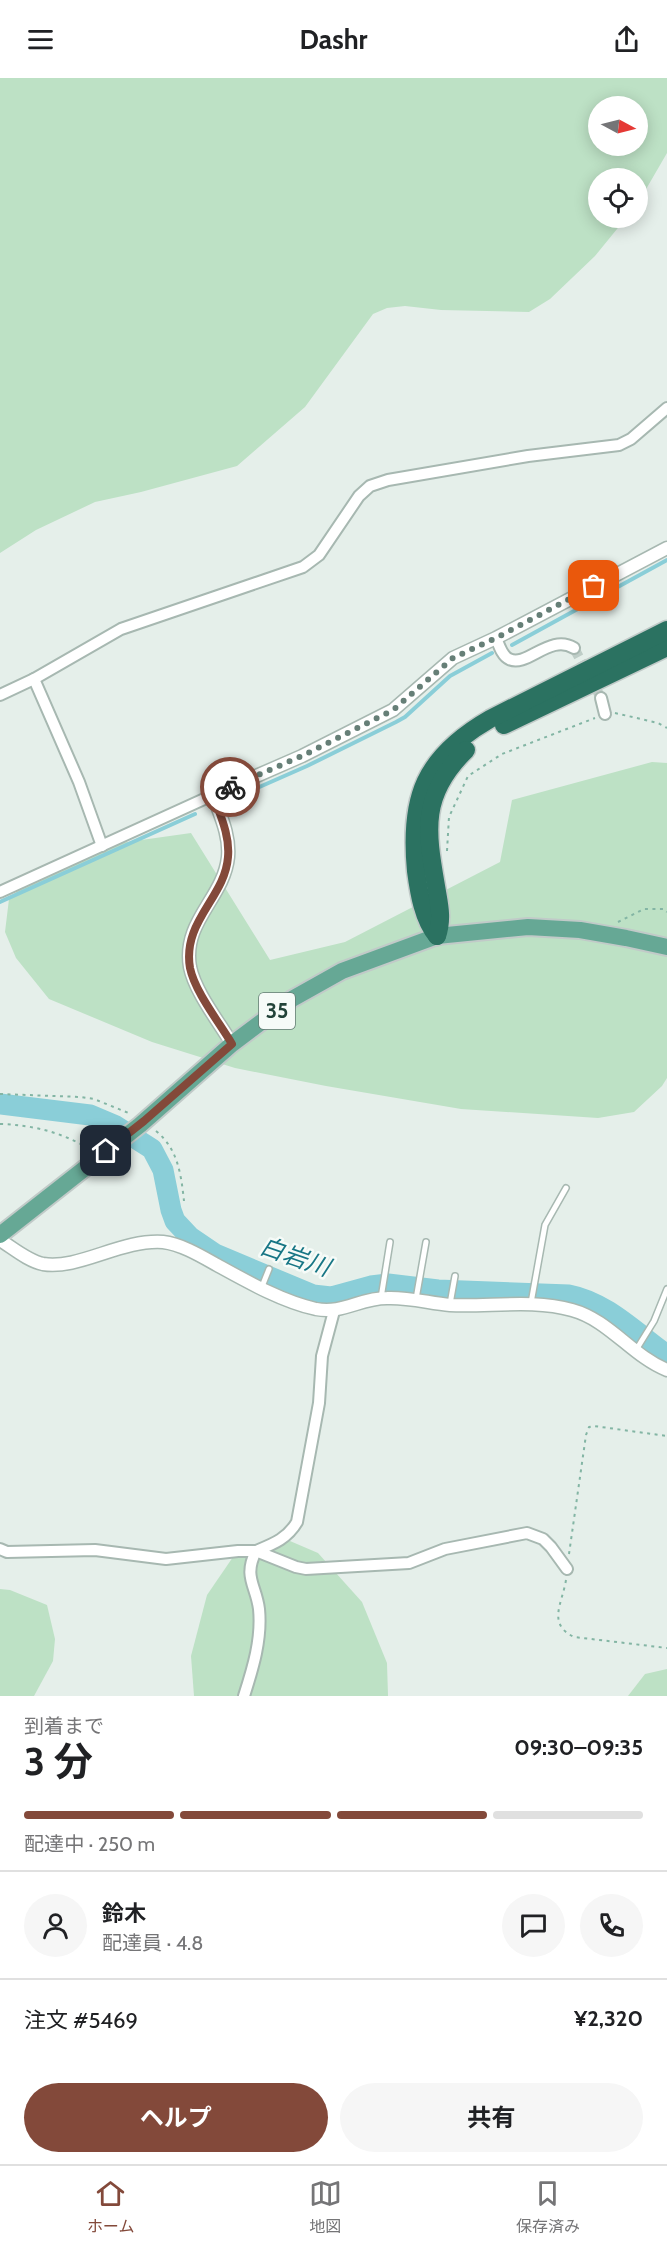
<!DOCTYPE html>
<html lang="ja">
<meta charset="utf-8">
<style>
body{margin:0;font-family:Cabin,"Noto Sans JP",sans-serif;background:#f6f6f6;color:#202124;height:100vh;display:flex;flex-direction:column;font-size:22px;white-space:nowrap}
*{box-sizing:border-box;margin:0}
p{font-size:20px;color:#757577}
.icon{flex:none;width:33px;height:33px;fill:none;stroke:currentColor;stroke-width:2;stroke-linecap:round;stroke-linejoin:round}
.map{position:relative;height:1618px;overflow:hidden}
.details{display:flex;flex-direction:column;background:#fff;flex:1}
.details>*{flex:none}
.needle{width:39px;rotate:97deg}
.fabs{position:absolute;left:588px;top:18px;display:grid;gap:12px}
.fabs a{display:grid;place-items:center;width:60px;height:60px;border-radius:50%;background:#fff;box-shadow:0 3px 15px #0003;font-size:30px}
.pin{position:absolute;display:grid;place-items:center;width:51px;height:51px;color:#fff;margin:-26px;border-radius:12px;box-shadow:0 3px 9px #0006}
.courier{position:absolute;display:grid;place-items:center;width:60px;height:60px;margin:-30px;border:4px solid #83493a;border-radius:50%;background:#fff;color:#222;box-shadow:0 2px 8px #0007}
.head em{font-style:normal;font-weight:700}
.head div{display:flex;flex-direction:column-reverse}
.head{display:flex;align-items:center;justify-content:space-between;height:102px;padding:0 24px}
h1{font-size:39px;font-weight:700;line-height:45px}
.bar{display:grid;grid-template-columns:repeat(4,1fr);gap:9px 6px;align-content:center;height:72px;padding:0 24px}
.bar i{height:8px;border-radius:4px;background:#e0e0e0}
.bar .on{background:#83493a}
.bar p{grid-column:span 4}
.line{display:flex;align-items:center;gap:15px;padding:0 24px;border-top:2px solid #e0e0e0}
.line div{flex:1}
.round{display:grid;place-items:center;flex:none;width:63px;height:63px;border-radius:32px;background:#f6f6f6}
.cta{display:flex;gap:12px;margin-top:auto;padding:12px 24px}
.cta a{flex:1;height:69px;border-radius:36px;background:#83493a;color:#fff;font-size:24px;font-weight:700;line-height:69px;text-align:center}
.cta a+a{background:#f6f6f6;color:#202124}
header{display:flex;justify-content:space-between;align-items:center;height:78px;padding:0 24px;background:#fff;font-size:27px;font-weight:700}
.tabs{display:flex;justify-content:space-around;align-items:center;height:84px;border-top:2px solid #e0e0e0;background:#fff;font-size:16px;color:#757577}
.tabs a{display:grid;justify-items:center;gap:3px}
.tabs .on{color:#83493a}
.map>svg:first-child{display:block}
</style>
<header><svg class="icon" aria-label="menu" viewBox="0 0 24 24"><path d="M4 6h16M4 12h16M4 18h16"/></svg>Dashr<svg class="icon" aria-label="share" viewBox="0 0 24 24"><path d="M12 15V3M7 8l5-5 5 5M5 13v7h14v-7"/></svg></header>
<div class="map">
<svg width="667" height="1618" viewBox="0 0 667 1618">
<rect width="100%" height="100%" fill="#e5efea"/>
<g fill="#bde1c5" fill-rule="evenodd">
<path d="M 0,0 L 667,0 L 667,75 L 638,125 L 638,100 L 598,100 L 598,140 L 626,140 L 595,178 L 550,221 L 529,234 L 441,232 L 405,228 L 387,230 L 373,236 L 305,329 L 237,388 L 141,414 L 95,424 L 36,452 L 0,475 ZM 638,28 L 638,68 L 598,68 L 598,28 Z"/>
<polygon points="652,684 667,685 667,1000 662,1008 634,1034 598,1040 461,1031 326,1008 235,990 152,964 49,921 16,880 5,854 9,821 37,794 120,765 191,755 270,882 345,864 500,784 512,722"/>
<polygon points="290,1463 318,1475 362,1524 387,1585 388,1618 194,1618 191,1578 207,1517 233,1479"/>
<polygon points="0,1511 10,1512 47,1527 55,1561 53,1583 34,1618 0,1618"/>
<polygon points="667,1591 667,1618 628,1618 645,1596"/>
</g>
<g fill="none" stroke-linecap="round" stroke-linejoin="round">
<g stroke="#8aced8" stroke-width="4">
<polyline points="512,567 667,482"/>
<polyline points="230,722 307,688 396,644 405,639 450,598 492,575"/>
<polyline points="0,824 195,736"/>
</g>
<path stroke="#8aced8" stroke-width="21" d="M 0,1026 L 90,1037 L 116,1048 L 152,1071 L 163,1092 L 171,1132 L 175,1143 L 190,1159 L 215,1176 L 313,1217 L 331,1219 L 371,1208 L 388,1206 L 438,1212 L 569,1217 C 606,1224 636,1255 667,1277"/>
<polyline stroke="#becdc7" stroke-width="10" stroke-dasharray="10 5" stroke-linecap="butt" points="574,570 601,620"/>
<defs>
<g id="service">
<polyline points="261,1211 269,1191"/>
<polyline points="381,1220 390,1164"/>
<polyline points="416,1221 426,1164"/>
<polyline points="531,1225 545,1147 566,1110"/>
<polyline points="450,1226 455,1198"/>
<polyline points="636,1272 654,1243 667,1211"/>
</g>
<g id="minor">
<path d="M 496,560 C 499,567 502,578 509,581 C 527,590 550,555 574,570"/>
<polyline points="34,601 79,704 102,768"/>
<polyline points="0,617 34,601 121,551 303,489 319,477 359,418 370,408 388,402 528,378 619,367 631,361 667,330"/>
<polyline points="601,620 605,636"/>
<polyline points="0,814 213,717"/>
<polyline points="0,1471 7,1474 95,1472 166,1481 238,1473 256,1473 296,1489 306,1491 409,1485 445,1471 527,1455 543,1461 551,1469 567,1491"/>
<path d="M 244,1618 C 253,1590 262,1561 259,1531 C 256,1507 243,1499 256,1473 C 273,1466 287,1461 297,1444 L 319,1325 L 322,1278 L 334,1233"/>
</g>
<g id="tertiary">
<path d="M 232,966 C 219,944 195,914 190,889 C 182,843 224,820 228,779 C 230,757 220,737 213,717 L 302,678 L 393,632 L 453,580 L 496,560 L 667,470"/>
<path d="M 0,1162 C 13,1170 28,1183 43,1186 C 79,1192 121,1161 163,1164 C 181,1166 201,1178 217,1187 C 246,1203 283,1224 316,1231 C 343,1236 360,1220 387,1220 C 408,1219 429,1225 450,1227 C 489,1229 533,1221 572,1232 C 609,1242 632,1278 667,1292"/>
</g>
<polyline id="primary" points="0,1157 140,1047 232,966 292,921 342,893 437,858 528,849 580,852 626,860 667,869"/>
<g id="motorway">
<polyline points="504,647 667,569"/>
<path d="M 437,858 C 423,841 419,815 416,793 C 409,720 424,679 490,641 L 667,552"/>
<path d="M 437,858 C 443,840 439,826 436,808 C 426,751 421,716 466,672"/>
</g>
</defs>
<use href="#service" stroke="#a7b8b1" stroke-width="8"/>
<use href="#minor" stroke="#a7b8b1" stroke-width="14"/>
<use href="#tertiary" stroke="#a7b8b1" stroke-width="15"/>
<use href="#primary" stroke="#c1cac8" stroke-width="20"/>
<use href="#motorway" stroke="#c1cac8" stroke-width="21"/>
<g stroke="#83b5a4" stroke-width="2" stroke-dasharray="3 4.5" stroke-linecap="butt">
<polyline points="615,635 658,645 667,650"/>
<polyline points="447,773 449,739 468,698 502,676 595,640"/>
<polyline points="618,844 644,831 664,831 667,834"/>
<polyline points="0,1016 81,1019 94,1021 131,1036"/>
<path d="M 0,1046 C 33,1047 60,1054 88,1070"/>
<path d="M 156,1053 C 178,1071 181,1096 184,1123"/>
<polyline points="569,1476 586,1357 589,1349 594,1348 667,1358"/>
<path d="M 566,1502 C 562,1526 547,1546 574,1559 L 667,1570"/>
</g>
<use href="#service" stroke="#fff" stroke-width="5"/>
<use href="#minor" stroke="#fff" stroke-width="10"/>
<use href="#tertiary" stroke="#fff" stroke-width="12"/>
<use href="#primary" stroke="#66a895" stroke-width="16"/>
<use href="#motorway" stroke="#2b7261" stroke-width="18"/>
</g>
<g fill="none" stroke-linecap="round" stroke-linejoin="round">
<polyline stroke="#667f77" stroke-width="6" stroke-dasharray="0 10.8" points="230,709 302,678 393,632 453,580 496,560 594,508"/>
<path stroke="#83493a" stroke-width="8" d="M 106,1073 L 144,1043 L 232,966 C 219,944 195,914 190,890 C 182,843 225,820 228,779 C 230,757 220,737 213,717 L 230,709"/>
</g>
<g text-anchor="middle" stroke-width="5" stroke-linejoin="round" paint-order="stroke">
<rect fill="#f6fbf8" stroke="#627a72" stroke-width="1.5" x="259" y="915" width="36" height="36" rx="4.5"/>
<g font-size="21" font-weight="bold" fill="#224339">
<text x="277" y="940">35</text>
</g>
<g font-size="24" font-style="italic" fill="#177685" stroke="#f6fbf8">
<text transform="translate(295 1179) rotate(19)" y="8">白岩川</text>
</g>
</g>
</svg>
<div class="fabs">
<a><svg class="needle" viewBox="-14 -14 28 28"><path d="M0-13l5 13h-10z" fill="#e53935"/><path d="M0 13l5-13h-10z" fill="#757577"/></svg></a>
<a><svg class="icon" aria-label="locate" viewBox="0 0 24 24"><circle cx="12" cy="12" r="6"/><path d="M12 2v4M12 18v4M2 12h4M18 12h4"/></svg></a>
</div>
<div class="pin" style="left:594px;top:508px;background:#ea580c"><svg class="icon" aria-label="bag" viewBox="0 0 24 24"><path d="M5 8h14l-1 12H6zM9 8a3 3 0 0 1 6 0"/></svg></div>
<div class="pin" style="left:106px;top:1073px;background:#1f2937"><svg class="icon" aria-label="home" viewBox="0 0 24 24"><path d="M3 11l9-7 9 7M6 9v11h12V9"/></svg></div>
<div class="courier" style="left:230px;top:709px"><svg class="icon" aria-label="bike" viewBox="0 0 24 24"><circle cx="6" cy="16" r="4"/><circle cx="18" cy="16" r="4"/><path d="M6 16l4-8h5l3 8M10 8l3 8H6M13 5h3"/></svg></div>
</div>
<section class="details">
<div class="head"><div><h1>3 分</h1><p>到着まで</p></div><em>09:30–09:35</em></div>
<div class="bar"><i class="on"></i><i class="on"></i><i class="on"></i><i></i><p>配達中 · 250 m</p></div>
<div class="line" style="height:108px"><a class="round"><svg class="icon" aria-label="person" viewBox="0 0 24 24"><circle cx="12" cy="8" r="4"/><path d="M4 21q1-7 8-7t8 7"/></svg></a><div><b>鈴木</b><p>配達員 · 4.8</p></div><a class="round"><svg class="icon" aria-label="chat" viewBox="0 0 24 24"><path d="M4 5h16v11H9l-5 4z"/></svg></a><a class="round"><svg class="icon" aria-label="phone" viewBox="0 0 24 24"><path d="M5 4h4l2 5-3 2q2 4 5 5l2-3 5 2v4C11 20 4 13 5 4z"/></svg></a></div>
<div class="line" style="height:78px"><div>注文 #5469</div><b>¥2,320</b></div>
<div class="cta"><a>ヘルプ</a><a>共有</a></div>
</section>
<nav class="tabs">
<a class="on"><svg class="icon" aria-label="home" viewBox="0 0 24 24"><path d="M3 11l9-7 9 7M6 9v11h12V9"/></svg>ホーム</a>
<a><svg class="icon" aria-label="map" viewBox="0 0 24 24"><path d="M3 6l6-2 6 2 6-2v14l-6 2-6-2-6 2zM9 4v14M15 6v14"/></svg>地図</a>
<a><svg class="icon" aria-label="saved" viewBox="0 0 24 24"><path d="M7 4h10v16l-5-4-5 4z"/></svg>保存済み</a>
</nav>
